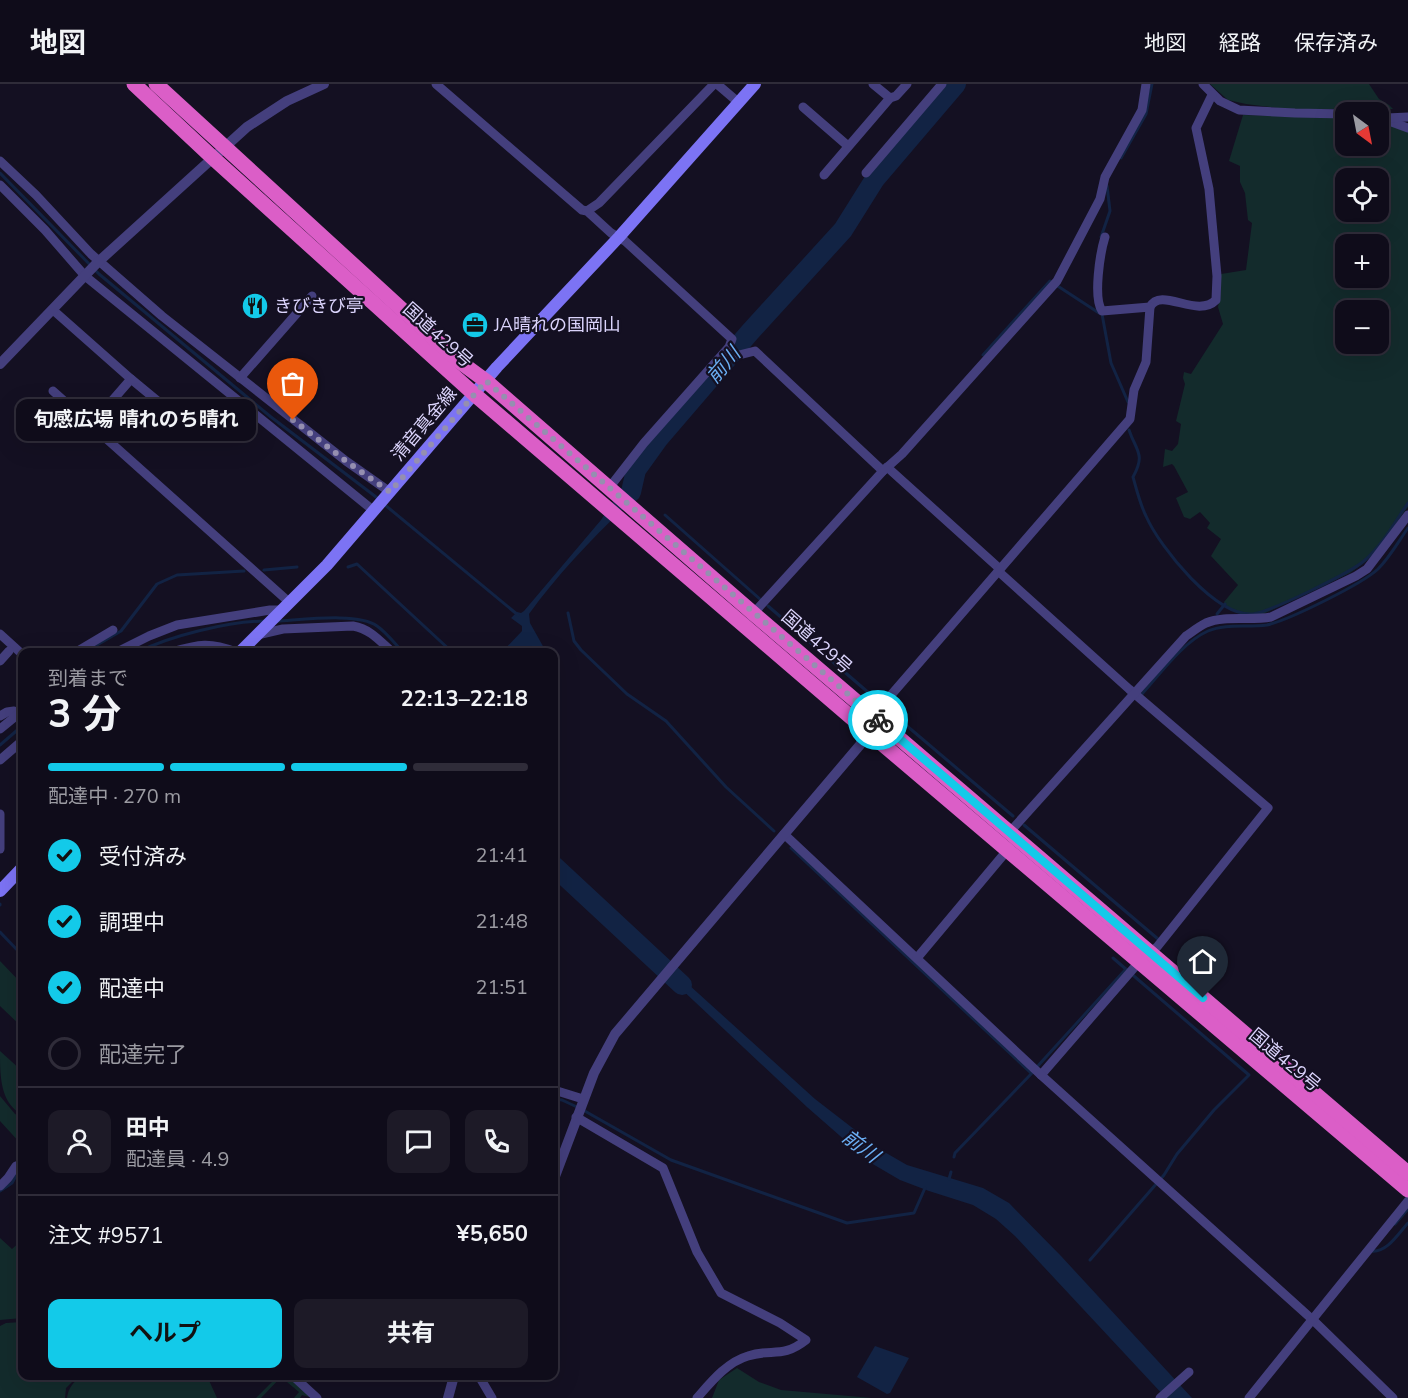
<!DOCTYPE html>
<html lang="ja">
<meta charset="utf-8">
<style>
body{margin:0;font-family:"Nunito Sans","Noto Sans JP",sans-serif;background:#1d1a27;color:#f1f3f6;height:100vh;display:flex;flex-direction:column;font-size:22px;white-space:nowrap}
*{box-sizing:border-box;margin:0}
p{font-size:20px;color:#9b9ba2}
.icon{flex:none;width:33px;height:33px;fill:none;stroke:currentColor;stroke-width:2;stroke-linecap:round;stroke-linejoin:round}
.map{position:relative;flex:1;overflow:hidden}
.details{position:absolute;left:18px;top:564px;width:540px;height:732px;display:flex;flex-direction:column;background:#0f0c1a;border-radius:12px;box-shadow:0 6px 24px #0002,0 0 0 2px #2f2c39}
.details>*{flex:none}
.needle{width:39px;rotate:148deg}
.tools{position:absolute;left:1335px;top:18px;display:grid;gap:12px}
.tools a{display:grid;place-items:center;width:54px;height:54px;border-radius:12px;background:#0f0c1a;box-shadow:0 6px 24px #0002,0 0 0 2px #2f2c39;font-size:30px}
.pin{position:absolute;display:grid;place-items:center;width:51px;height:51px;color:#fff;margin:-62px -26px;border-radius:50% 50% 50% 0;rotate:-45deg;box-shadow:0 0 6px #0007}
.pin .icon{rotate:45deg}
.courier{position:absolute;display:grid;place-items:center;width:60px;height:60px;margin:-30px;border:4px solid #13cae9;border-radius:50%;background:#fff;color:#222;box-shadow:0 2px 8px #0007}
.bubble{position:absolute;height:42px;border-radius:12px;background:#0f0c1a;box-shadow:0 6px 24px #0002,0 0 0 2px #2f2c39;font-size:20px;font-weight:700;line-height:42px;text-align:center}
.head em{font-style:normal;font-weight:700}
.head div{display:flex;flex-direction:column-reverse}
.head{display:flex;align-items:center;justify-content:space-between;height:102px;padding:0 30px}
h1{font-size:39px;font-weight:700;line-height:45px}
.bar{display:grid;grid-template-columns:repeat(4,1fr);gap:9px 6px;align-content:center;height:72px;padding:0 30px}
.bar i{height:8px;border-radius:4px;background:#2f2c39}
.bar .active{background:#13cae9}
.bar p{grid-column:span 4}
.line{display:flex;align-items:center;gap:15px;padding:0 30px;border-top:2px solid #2f2c39}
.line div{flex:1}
.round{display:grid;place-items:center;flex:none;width:63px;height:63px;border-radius:12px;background:#1d1a27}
ol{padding:0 30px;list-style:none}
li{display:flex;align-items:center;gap:18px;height:66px}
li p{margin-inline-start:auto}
li .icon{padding:6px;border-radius:50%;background:#13cae9;color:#111;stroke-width:4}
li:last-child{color:#9b9ba2}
li i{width:33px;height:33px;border:3px solid #2f2c39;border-radius:50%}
.button{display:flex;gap:12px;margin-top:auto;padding:12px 30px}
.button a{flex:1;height:69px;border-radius:12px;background:#13cae9;color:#111;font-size:24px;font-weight:700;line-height:69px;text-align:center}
.button a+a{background:#1d1a27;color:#f1f3f6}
header{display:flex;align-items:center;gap:36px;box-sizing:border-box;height:84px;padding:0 30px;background:#0f0c1a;border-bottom:2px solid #2f2c39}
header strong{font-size:28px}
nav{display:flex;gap:33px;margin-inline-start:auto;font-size:21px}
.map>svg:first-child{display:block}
</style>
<header>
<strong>地図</strong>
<nav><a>地図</a><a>経路</a><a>保存済み</a></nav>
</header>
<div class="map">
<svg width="1408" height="1314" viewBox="0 0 1408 1314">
<rect width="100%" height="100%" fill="#141022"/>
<g fill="#132b2c" fill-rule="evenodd">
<polygon points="1210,0 1369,0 1379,15 1389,21 1393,25 1286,25 1246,20 1228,16"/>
<path d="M 1243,31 L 1345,34 L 1346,62 L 1378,62 L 1379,37 L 1408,48 L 1408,423 L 1366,477 L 1350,489 L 1263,530 L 1244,530 L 1226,523 L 1224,518 L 1238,501 L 1211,472 L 1221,455 L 1207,444 L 1210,439 L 1200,428 L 1190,435 L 1184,433 L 1176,414 L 1188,408 L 1174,382 L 1172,380 L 1163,383 L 1165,365 L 1172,367 L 1178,360 L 1181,340 L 1176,337 L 1185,300 L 1183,294 L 1184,288 L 1191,290 L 1223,240 L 1218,223 L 1221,204 L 1221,190 L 1246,186 L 1252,139 L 1248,136 L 1245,109 L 1240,98 L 1240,82 L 1229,77 ZM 1346,94 L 1378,94 L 1378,128 L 1346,128 ZM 1346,160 L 1378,160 L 1378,194 L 1346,194 ZM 1346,226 L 1378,226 L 1378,260 L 1346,260 Z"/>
<polygon points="0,877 22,900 22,943 0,922"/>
<path d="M 0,967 L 22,987 L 22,1031 C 0,1018 0,993 0,967 Z"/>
<polygon points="0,1012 15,1030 22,1033 22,1061 0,1037"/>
<polygon points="0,1154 12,1165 22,1156 22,1234 0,1236"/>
<polygon points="22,1238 22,1292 78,1292 66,1304 65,1314 0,1314 0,1242 6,1239"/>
<polygon points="737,1284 759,1298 781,1306 872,1314 712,1314 719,1296"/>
<path d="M 82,1292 L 207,1292 L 217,1314 L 67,1314 C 68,1304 74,1297 82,1292 Z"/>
<polygon points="278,1292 288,1292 313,1314 302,1311 300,1314 294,1314 299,1308 281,1293 261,1314 256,1314"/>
</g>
<g fill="#122344">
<path d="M 636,382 L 639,384 L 640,409 C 600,446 561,486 529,530 L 530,539 L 544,564 L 544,568 L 502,568 L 522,547 L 522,542 L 511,534 L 517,528 L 521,529 L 524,527 L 601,436 Z"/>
<polygon points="667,881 815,1015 881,1066 907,1081 983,1104 1009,1119 1061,1172 1192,1314 1166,1314 1015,1152 996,1135 973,1121 929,1107 900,1096 871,1079 807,1023 662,887"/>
<polygon points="875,1262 909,1274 890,1309 887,1310 857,1293"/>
</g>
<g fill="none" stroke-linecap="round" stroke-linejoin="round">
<g stroke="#122344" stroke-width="3">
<polyline points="1121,74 1146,30 1152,0"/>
<polyline points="0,89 99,190 271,333 380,416"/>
<polyline points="1101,153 1110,127 1107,102"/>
<polyline points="1102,230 1111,279 1128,318"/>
<polyline points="983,271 1050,197 1099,229"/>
<path d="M 1129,346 C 1136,367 1146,370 1133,393 C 1137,407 1140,420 1146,432 C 1160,464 1216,533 1253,530 C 1270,528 1350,489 1364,477 C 1382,462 1395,438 1408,419"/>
<polyline points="385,421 518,531"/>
<polyline points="665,431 761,516"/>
<polyline points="348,483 357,480 452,568"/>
<polyline points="264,486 297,483"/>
<polyline points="768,522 877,616"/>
<polyline points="568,529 574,557 581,566 627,610 666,637 726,703 774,747"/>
<polyline points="1217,530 1225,520"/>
<path d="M 276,537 C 300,536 359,528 377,542 C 387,549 395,560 403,568"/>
<polyline points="85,568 121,547 157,500 177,491 244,487"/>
<path d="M 138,568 C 170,552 229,537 266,537"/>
<path d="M 1142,610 C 1160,590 1183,558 1208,547 C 1226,539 1248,544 1267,541 C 1289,536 1362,500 1378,485 C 1390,473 1398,458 1408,444"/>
<polyline points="887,625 1013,732"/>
<polyline points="0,661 22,642"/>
<polyline points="1024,741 1158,855"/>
<polyline points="791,764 1031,989"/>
<polyline points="0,820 0,821"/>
<polyline points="0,848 22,871"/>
<polyline points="1036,984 1126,885"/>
<polyline points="554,1015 562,1016 577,1023"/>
<polyline points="583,1026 671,1076 847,1139 914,1129 925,1104"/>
<polyline points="954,1073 955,1069 1032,989"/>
<polyline points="949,1095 951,1088"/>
<polyline points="0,1107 12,1099 20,1084"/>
<polyline points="1395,1140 1408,1125"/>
<path d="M 1371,1167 C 1387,1169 1398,1150 1408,1139"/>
<polyline points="1090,1176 1164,1091 1177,1070 1214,1026 1249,991 1113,874"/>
</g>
<g stroke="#122344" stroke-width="20">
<polyline points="631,408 636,386 659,354 750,248 843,146 875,95 956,0"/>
<polyline points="554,782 682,901"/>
</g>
<g stroke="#443f7d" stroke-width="9">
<polyline points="436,0 582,126 587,127 611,149 625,157 732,255 729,263 644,359 609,404"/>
<polyline points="717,0 738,18"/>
<polyline points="873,0 890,14"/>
<polyline points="1203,0 1220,17 1239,26 1295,29 1346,30"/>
<polyline points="803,23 848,62"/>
<polyline points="1378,33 1408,44"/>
<polyline points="1387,34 1408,33"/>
<polyline points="0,77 36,111 91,170 162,232 346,377 390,408"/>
<polyline points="866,89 942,0"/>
<polyline points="824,91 890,14 896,12 907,0"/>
<polyline points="0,101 45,146 85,192 374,427"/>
<polyline points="587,127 599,119 714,0"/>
<path d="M 1150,223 C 1161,202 1197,235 1216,216 L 1217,192 L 1209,105 L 1196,44 L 1212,11"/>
<polyline points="53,226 131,295 91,341"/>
<polyline points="739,271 755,267 883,387"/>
<polyline points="240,294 312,212"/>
<polyline points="131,295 160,319"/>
<polyline points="53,307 289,518"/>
<polyline points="887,383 1000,485"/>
<polyline points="998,487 1129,605 1268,724 1157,863 1139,878 1041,991"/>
<polyline points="751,532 883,387 902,370 1057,197 1100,115 1105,93 1142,26 1146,0"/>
<polyline points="0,550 22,570"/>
<path d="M 257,551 L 283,545 L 353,542 C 370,545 379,556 392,568"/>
<polyline points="76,568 113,546"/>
<polyline points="117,568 149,552 177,541 270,526 281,526"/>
<path d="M 172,568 C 199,560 210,558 236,568"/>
<polyline points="0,577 9,567"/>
<polyline points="0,632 7,628 14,627 18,630"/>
<path d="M 872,637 L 885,618 L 1130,335 L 1134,306 L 1146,278 L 1150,223 L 1102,227 C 1093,214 1100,169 1105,153"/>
<polyline points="0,645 22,627"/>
<polyline points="0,676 22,657"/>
<polyline points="0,730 0,765"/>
<polyline points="784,750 1041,991 1314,1237 1393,1314"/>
<path d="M 1008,750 L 1186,552 C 1192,548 1198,543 1206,539 C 1225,531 1250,537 1271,533 L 1356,492 L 1367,485 L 1408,431"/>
<polyline points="917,874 1010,763"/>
<polyline points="554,1006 583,1015"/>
<path d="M 576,1033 L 663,1084 L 697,1168 L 721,1209 L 780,1239 L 806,1256 C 782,1275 772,1264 748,1272 C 727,1278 711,1298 697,1314"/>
<polyline points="0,1102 8,1094 16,1082 22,1081"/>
<polyline points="293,1292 317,1314"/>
<polyline points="479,1292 492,1314"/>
<polyline points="1160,1314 1189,1288"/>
<polyline points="1249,1314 1408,1117"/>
</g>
<g stroke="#443f7d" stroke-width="10">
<polyline points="0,280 97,179 247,43 287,17 324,0"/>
<polyline points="554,1095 594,989 615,950 860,661 867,647"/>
<polyline points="448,1314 454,1292"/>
</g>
<g stroke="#7c73f4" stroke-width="12">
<polyline points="240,568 327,481 497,283 619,153 755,0"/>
<polyline points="0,807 22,784"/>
</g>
<g stroke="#db5ec7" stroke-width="15">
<polyline points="134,0 213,74 474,310 867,647 1408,1106"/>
<polyline points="156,0 456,275 486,297 754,530 1408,1089"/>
</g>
</g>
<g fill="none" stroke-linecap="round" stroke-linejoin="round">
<polyline stroke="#958fb0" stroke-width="6" stroke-dasharray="0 10.8" points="293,336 346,377 390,408 486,297 878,636"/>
<polyline stroke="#13cae9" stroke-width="8" points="878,636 1203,914"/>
</g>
<defs>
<symbol id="restaurant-disc" viewBox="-11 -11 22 22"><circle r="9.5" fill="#13cae9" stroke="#141022"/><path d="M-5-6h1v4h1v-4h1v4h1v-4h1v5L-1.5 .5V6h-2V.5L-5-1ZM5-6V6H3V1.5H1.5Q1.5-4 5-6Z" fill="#111"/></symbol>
<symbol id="office-disc" viewBox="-11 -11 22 22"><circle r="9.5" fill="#13cae9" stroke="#141022"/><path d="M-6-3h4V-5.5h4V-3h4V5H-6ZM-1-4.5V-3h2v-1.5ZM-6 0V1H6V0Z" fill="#111"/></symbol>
</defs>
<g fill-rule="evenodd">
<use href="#restaurant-disc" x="240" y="207" width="30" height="30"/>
<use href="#office-disc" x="460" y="226" width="30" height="30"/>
</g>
<g text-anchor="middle" stroke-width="4.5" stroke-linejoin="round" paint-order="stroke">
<g font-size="18" fill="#dbd4fc" stroke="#141022" text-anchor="start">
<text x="274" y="228">きびきび亭</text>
<text x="494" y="247">JA晴れの国岡山</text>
</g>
<g font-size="18" fill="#dbd4fc" stroke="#141022">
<text transform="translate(438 251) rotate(42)" y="6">国道429号</text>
<text transform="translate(424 340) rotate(-50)" y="6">清音真金線</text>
<text transform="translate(817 558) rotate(41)" y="6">国道429号</text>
<text transform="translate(1285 976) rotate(40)" y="6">国道429号</text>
</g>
<g font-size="20" font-style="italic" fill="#6baef3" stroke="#141022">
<text transform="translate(723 281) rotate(-49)" y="7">前川</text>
<text transform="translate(861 1062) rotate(37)" y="7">前川</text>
</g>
</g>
</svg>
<div class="tools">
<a><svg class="needle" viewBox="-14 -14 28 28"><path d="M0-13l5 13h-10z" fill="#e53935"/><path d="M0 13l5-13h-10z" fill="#9b9ba2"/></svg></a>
<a><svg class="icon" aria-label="locate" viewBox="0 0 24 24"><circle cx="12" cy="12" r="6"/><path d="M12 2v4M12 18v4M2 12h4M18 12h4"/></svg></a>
<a>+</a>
<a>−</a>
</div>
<div class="pin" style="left:293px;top:336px;background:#ea580c"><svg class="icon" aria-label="bag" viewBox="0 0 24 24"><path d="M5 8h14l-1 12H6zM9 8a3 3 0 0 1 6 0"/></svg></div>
<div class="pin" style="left:1203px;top:914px;background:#1f2937"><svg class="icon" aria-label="home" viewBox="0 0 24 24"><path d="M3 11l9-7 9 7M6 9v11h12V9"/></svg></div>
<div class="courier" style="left:878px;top:636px"><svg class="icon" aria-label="bike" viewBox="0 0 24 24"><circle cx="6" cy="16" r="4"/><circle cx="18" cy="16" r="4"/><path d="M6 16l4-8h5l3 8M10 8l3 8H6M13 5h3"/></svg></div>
<div class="bubble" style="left:16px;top:315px;width:240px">旬感広場 晴れのち晴れ</div>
<section class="details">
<div class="head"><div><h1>3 分</h1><p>到着まで</p></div><em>22:13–22:18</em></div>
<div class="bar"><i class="active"></i><i class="active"></i><i class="active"></i><i></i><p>配達中 · 270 m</p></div>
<ol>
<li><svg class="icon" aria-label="check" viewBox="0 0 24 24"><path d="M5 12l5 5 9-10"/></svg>受付済み<p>21:41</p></li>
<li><svg class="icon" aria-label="check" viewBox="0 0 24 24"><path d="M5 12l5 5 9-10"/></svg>調理中<p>21:48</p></li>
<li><svg class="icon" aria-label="check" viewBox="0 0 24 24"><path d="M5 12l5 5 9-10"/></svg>配達中<p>21:51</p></li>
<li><i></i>配達完了</li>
</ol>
<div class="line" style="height:108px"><a class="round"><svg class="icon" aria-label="person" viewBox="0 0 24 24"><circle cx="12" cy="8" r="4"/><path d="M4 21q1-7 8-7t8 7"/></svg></a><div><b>田中</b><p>配達員 · 4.9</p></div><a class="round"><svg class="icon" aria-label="chat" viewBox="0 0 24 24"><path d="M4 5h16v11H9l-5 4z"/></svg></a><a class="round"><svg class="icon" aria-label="phone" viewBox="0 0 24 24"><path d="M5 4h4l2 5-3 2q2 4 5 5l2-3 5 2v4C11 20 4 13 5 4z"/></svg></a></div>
<div class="line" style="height:78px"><div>注文 #9571</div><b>¥5,650</b></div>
<div class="button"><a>ヘルプ</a><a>共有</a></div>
</section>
</div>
